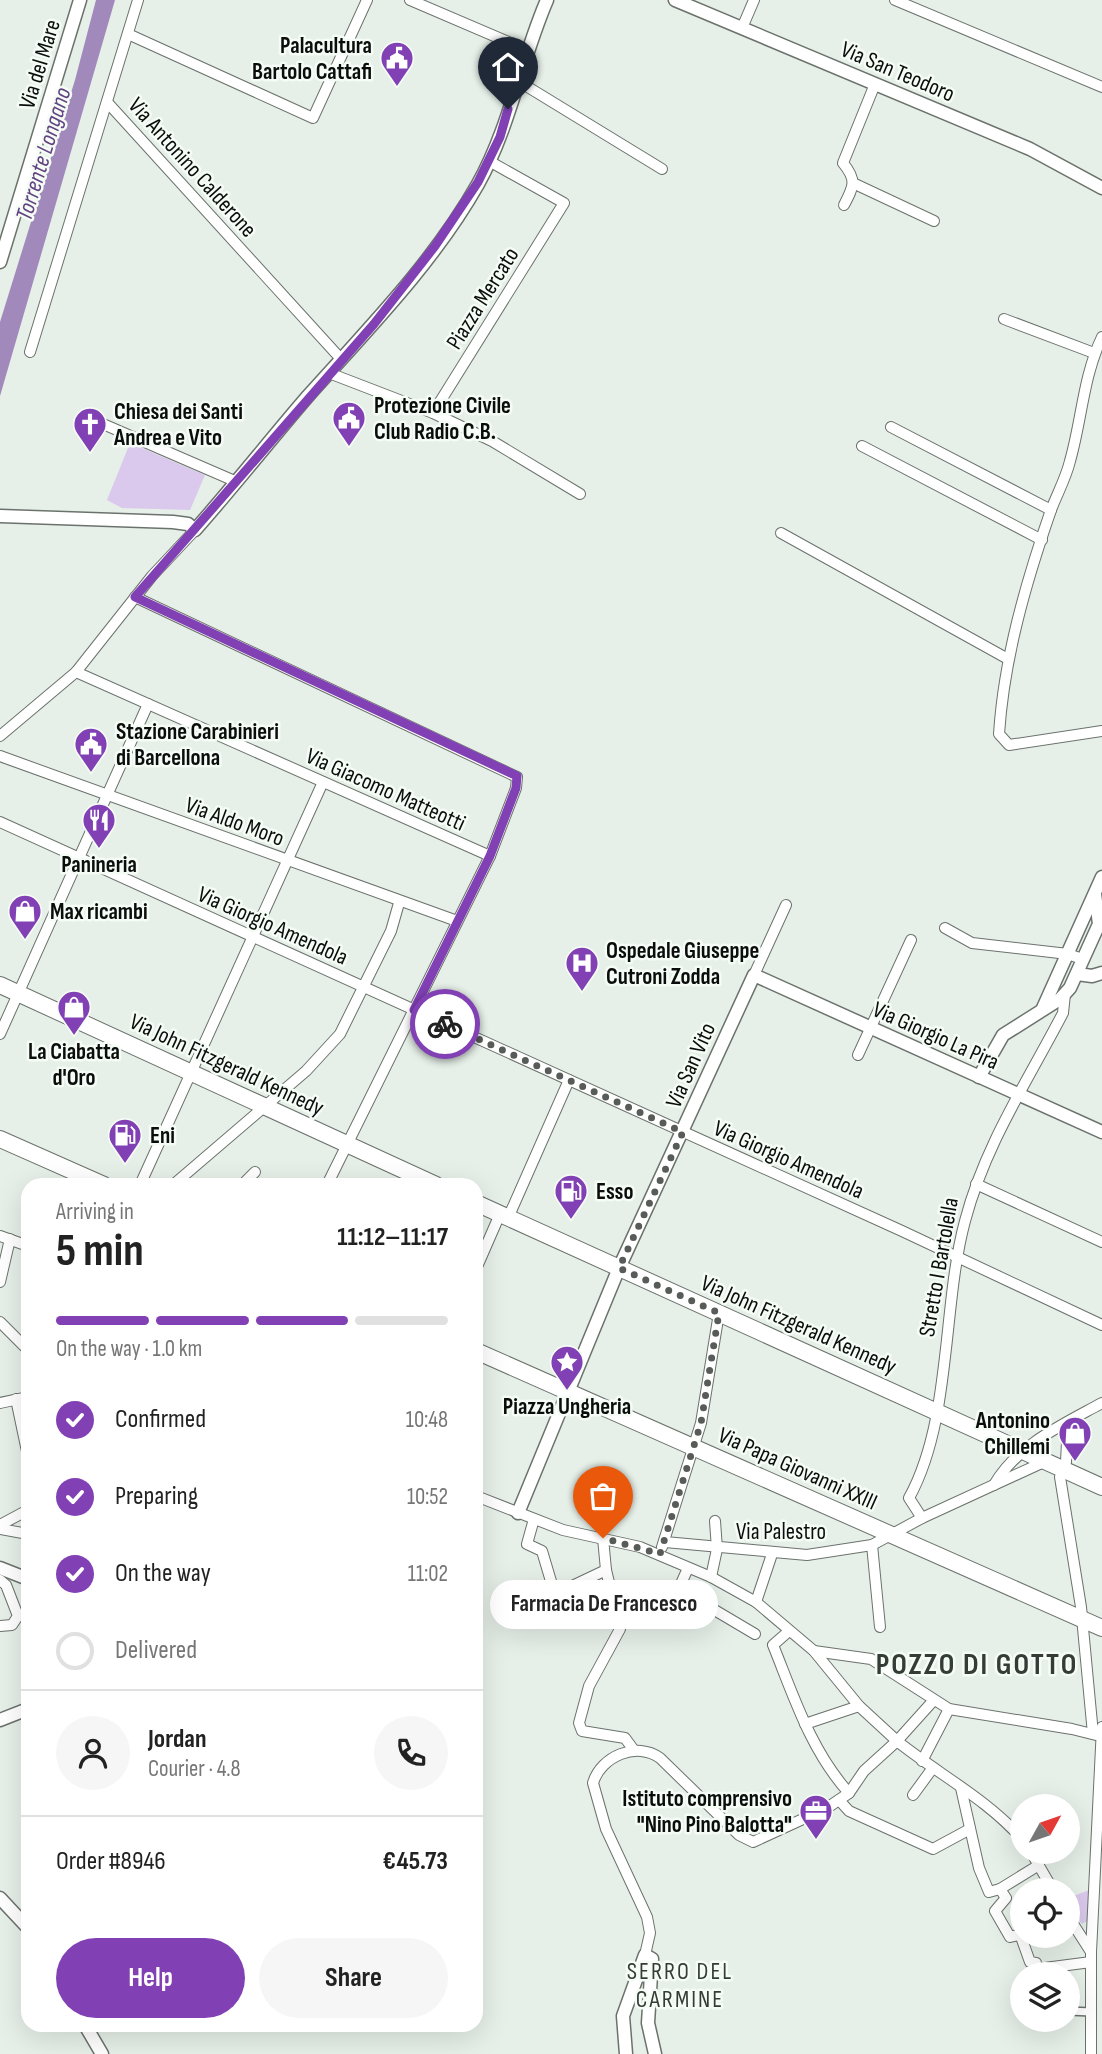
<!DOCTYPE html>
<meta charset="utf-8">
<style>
body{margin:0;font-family:"Sofia Sans Condensed",sans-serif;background:#f6f6f6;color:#222;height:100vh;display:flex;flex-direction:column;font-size:26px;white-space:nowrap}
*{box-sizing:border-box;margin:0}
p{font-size:23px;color:#767676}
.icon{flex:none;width:38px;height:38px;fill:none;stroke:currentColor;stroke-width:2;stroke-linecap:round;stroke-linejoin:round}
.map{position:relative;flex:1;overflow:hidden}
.side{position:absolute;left:21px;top:1178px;width:462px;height:854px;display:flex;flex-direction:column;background:#fff;border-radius:21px;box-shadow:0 7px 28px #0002}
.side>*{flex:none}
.needle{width:46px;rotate:50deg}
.tools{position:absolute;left:1010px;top:1794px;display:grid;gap:14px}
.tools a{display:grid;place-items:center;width:70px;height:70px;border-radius:50%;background:#fff;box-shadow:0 7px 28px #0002;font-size:35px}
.pin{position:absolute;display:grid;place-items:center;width:60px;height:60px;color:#fff;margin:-72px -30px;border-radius:50% 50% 50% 0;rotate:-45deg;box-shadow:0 0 7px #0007}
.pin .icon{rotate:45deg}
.courier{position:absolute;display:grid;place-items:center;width:70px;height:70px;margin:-35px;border:5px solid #8140b4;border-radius:50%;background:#fff;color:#222;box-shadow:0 2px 9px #0007}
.bubble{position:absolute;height:49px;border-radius:24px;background:#fff;box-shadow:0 7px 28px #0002;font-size:23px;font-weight:700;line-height:49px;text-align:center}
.summary em{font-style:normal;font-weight:700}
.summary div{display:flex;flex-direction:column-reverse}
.summary{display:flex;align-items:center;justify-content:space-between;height:119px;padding:0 35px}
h1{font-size:46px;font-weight:700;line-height:52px}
.bar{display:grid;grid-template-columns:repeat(4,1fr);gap:10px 7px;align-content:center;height:84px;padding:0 35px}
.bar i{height:9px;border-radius:5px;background:#e0e0e0}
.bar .current{background:#8140b4}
.bar p{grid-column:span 4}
.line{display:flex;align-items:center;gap:18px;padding:0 35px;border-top:2px solid #e0e0e0}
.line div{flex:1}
.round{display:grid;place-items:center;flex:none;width:74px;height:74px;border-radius:37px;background:#f6f6f6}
ol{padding:0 35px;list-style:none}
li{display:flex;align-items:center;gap:21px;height:77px}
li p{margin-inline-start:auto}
li .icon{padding:7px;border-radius:50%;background:#8140b4;color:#fff;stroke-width:4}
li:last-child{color:#767676}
li i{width:38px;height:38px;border:4px solid #e0e0e0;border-radius:50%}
.action{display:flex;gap:14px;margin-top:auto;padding:14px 35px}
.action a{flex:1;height:80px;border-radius:42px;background:#8140b4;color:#fff;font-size:28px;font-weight:700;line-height:80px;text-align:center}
.action a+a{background:#f6f6f6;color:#222}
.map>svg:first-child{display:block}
</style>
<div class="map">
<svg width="1102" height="2054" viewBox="0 0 1102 2054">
<rect width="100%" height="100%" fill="#e6efe8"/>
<g fill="#dac9ec">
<polygon points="130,443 205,475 190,510 122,508 107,500"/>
<polygon points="1092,1889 1089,1920 1082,1924 1068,1906 1068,1898"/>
</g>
<polygon fill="#a289bb" points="96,0 115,0 0,396 0,322 75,80"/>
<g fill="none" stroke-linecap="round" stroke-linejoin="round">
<defs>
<polyline id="pedestrian" points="1068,2011 1092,2012"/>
<g id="minor">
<polyline points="410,0 527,50"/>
<polyline points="895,0 1102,87"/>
<polyline points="742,28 754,0"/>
<polyline points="128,34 313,118 367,0"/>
<polyline points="518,81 662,169"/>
<polyline points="107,102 341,359"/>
<polyline points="855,184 934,221"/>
<path d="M 844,205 C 854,186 857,180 843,163 L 875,84"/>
<polyline points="1004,319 1094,353"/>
<path d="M 1102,337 C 1083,377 1082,419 1070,461 C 1066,478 1057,494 1051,510 C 1026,582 1004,658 999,734 L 1009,745 L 1102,731"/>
<polyline points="30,352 138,0"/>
<polyline points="329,373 433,413 492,441 580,494"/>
<polyline points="433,413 564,203 489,161"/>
<polyline points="103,424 237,482"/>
<polyline points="891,427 1051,510"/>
<polyline points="862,446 1042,540"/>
<polyline points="781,533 1008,659"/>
<polyline points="135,597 517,777 516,788 490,856 327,1185"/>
<polyline points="76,672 490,856"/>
<polyline points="0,736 76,672 152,576 195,530"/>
<polyline points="0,756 457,921"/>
<polyline points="0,822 902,1231 1102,1325"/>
<polyline points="945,928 972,943 1068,954 1082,959"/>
<polyline points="754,975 786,905"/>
<polyline points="0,1034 148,704"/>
<polyline points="858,1055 911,940"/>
<polyline points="976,1184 1102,1242"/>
<polyline points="140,1185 323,782"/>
<polyline points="173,1185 306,1071 340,1034 391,931 399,903"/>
<polyline points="242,1185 255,1172"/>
<polyline points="508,1218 569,1080"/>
<polyline points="0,1236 28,1246"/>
<polyline points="476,1269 500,1214"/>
<polyline points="0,1282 10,1239"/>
<polyline points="0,1322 28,1350"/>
<polyline points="16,1399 28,1456"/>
<polyline points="0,1403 28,1397"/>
<polyline points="1068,1422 1066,1462 1060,1477 1081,1607 1093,1734"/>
<path d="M 994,1485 C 1017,1445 1062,1425 1102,1403"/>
<polyline points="476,1496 563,1530 640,1547 711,1577 756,1602 814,1651 859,1706 897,1741 933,1701"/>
<path d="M 922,1518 L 909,1498 C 952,1420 942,1306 965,1221 C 985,1145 1027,1082 1063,1013 L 1065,994"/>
<polyline points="534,1519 527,1544 542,1551 553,1588"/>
<polyline points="0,1525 28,1510"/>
<polyline points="0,1529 28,1534"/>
<polyline points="603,1538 606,1570 620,1629 589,1686 579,1723 582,1731 625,1738 633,1749"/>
<polyline points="665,1542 807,1555 872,1545 922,1518 1046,1461"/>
<polyline points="872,1545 880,1627"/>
<polyline points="662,1547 701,1423 719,1313"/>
<polyline points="711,1577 717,1549 715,1521"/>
<polyline points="0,1580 6,1585 18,1616 12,1625 0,1626"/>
<polyline points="568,1588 606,1570"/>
<polyline points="679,1589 755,1634"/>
<polyline points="756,1602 772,1554"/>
<polyline points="672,1604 688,1568"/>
<path d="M 789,1631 L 773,1645 C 794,1697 811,1751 849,1793"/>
<polyline points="814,1651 871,1659 949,1709 1072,1729 1096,1735"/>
<polyline points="805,1724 859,1706"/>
<polyline points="922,1761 949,1709"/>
<polyline points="961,1788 979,1868 989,1892 1000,1889"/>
<polyline points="913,1795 932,1769"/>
<polyline points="839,1800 849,1811 933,1849 970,1829"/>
<polyline points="1031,1852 1053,1890"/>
<polyline points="1068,1916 1091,1952"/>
<polyline points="1020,1934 1030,1962 1036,1963 1037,1973"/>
<polyline points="1022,1934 1010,1937 995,1911 1006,1898 1000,1889 1039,1865"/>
<path d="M 645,1955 L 650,1933 L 647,1917 L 606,1829 L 593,1783 C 601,1756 637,1741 660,1758 L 739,1835 L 753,1842 L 827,1808 L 849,1793 L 864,1771 L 897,1741 C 938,1774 987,1799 1022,1839"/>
<polyline points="1037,1969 1091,1962"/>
<polyline points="1091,2054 1091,1952 1102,1727"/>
</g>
<g id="tertiary">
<polyline points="675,0 1030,149 1102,188"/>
<polyline points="0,262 80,0"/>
<path d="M 0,516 L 173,522 L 188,524 L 195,530 C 234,486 270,440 308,396 C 368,329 434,262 478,184 C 510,127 521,60 547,0"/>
<polyline points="1077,974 1092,976 1102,973"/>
<polyline points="1043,1008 1102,877"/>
<polyline points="979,1077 1003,1035 1060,999 1070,988 1099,924 1095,894"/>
<polyline points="518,1513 619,1268 754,975 1102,1132"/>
<polyline points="0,1568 28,1579"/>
<polyline points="0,1720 28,1709"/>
<polyline points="0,1898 28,1928"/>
<polyline points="85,2025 102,2054"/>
<polyline points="626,2054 623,2016 645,1955 652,1959 648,2023 655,2054"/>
</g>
<g id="primary">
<polyline points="0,985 436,1185"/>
<polyline points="0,1139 104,1185"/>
<polyline points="476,1203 1102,1487"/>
<polyline points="476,1351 1102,1628"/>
</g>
</defs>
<use href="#pedestrian" stroke="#6b726c" stroke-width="10"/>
<use href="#minor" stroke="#6b726c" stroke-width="12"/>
<use href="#tertiary" stroke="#6b726c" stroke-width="15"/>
<use href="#primary" stroke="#6b726c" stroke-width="18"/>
<use href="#pedestrian" stroke="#fff" stroke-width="7"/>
<use href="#minor" stroke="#fff" stroke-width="10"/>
<use href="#tertiary" stroke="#fff" stroke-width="12"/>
<use href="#primary" stroke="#fff" stroke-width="16"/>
</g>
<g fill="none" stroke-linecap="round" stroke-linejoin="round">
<polyline stroke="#575c58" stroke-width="7" stroke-dasharray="0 12.6" points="445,1024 683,1132 619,1268 719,1313 701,1423 660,1554 603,1538"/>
<polyline stroke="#8140b4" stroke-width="9" points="445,1024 414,1010 490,856 516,788 517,776 135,597 374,324 435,246 478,182 500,137 508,109"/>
</g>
<defs>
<symbol id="civic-pin" viewBox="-11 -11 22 30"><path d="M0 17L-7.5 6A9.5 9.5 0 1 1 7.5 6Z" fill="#8140b4" stroke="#f4fcf5"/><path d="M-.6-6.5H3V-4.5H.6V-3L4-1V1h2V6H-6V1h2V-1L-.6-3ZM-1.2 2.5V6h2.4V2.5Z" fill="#fff"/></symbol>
<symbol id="church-pin" viewBox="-11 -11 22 30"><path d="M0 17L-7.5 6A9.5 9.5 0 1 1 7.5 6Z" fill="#8140b4" stroke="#f4fcf5"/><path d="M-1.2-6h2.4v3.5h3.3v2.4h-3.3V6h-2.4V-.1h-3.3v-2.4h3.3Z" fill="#fff"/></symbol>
<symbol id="restaurant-pin" viewBox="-11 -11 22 30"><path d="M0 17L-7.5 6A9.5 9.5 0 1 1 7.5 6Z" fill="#8140b4" stroke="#f4fcf5"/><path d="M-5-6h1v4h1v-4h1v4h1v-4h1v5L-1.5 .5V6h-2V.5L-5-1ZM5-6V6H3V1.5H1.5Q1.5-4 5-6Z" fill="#fff"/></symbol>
<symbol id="shop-pin" viewBox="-11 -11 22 30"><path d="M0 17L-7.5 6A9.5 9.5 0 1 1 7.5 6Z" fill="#8140b4" stroke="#f4fcf5"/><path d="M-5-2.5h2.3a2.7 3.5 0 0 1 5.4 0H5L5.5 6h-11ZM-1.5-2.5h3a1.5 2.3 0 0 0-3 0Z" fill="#fff"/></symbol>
<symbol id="hospital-pin" viewBox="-11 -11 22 30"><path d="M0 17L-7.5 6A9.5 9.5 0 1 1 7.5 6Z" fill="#8140b4" stroke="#f4fcf5"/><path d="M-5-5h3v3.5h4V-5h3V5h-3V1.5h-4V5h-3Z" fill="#fff"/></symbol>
<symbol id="fuel-pin" viewBox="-11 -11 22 30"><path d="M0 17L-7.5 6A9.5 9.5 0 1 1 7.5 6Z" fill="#8140b4" stroke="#f4fcf5"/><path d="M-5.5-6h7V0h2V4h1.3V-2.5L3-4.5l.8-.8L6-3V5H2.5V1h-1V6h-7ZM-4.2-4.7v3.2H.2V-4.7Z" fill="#fff"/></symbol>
<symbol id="sight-pin" viewBox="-11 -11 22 30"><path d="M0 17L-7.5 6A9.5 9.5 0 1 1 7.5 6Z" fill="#8140b4" stroke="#f4fcf5"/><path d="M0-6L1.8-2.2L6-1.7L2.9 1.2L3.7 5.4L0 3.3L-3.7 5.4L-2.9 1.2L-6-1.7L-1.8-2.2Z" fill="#fff"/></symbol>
<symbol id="office-pin" viewBox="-11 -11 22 30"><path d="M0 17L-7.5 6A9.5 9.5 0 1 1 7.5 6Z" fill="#8140b4" stroke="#f4fcf5"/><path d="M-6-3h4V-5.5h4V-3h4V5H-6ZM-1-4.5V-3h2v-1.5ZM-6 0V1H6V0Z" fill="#fff"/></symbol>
</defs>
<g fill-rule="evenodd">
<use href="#civic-pin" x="378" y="39" width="38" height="52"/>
<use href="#civic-pin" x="330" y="399" width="38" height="52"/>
<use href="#church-pin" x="71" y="405" width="38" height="52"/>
<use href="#civic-pin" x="72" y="725" width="38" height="52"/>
<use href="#restaurant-pin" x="80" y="801" width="38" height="52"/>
<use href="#shop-pin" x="6" y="892" width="38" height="52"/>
<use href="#hospital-pin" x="563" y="944" width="38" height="52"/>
<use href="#shop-pin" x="55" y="988" width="38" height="52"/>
<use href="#fuel-pin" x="106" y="1116" width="38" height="52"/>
<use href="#fuel-pin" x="552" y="1172" width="38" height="52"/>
<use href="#sight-pin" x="548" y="1343" width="38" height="52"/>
<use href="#shop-pin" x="1056" y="1414" width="38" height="52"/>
<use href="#office-pin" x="797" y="1792" width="38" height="52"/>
</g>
<g text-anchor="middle" stroke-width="5" stroke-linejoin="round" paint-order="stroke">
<g font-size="23" font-weight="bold" fill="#0a0d0b" stroke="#f4fcf5" text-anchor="start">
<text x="372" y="53" text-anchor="end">Palacultura<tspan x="372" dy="26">Bartolo Cattafi</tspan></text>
<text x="374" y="413">Protezione Civile<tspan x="374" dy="26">Club Radio C.B.</tspan></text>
<text x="114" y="419">Chiesa dei Santi<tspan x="114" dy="26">Andrea e Vito</tspan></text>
<text x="116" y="739">Stazione Carabinieri<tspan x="116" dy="26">di Barcellona</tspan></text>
<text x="99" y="872" text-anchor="middle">Panineria</text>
<text x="50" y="919">Max ricambi</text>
<text x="606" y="958">Ospedale Giuseppe<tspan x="606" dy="26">Cutroni Zodda</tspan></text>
<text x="74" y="1059" text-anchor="middle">La Ciabatta<tspan x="74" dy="26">d'Oro</tspan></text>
<text x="150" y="1143">Eni</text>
<text x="596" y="1199">Esso</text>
<text x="567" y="1414" text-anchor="middle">Piazza Ungheria</text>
<text x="1050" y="1428" text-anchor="end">Antonino<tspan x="1050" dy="26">Chillemi</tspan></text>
<text x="792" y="1806" text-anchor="end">Istituto comprensivo<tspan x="792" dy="26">"Nino Pino Balotta"</tspan></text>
</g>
<g font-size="23" fill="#0a0d0b" stroke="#f4fcf5">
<text transform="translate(39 64) rotate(-73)" y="8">Via del Mare</text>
<text transform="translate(898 71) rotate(23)" y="8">Via San Teodoro</text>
<text transform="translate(193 167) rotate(48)" y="8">Via Antonino Calderone</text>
<text transform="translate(482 298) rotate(-58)" y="8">Piazza Mercato</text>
<text transform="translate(386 789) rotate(24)" y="8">Via Giacomo Matteotti</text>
<text transform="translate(235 821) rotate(20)" y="8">Via Aldo Moro</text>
<text transform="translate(273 925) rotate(24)" y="8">Via Giorgio Amendola</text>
<text transform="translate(936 1035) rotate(24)" y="8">Via Giorgio La Pira</text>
<text transform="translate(227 1064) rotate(25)" y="8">Via John Fitzgerald Kennedy</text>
<text transform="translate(690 1065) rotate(-66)" y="8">Via San Vito</text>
<text transform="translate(789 1159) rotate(24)" y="8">Via Giorgio Amendola</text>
<text transform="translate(938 1267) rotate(-80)" y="8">Stretto I Bartolella</text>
<text transform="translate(799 1324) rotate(24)" y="8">Via John Fitzgerald Kennedy</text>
<text transform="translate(798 1468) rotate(24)" y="8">Via Papa Giovanni XXIII</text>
<text x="781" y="1539">Via Palestro</text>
</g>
<g font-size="24" font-style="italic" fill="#634282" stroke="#f4fcf5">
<text transform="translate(43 154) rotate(-73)" y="8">Torrente Longano</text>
</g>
<g font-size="24" letter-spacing="2" fill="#353c37" stroke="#f4fcf5">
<text x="680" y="1979">SERRO DEL<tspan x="680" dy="28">CARMINE</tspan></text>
</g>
<g font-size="30" font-weight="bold" letter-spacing="2" fill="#353c37" stroke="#f4fcf5">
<text x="977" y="1674">POZZO DI GOTTO</text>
</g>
</g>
</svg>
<div class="tools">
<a><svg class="needle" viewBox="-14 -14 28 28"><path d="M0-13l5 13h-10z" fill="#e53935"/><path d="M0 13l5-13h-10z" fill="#767676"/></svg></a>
<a><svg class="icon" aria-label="locate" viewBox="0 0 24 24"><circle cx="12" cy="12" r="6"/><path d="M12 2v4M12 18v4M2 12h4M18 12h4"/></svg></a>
<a><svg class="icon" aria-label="layers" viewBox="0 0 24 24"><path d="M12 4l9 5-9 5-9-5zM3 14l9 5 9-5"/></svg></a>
</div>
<div class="pin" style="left:603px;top:1538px;background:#ea580c"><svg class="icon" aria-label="bag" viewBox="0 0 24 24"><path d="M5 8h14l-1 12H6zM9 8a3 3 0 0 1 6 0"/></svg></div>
<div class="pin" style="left:508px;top:109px;background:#1f2937"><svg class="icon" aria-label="home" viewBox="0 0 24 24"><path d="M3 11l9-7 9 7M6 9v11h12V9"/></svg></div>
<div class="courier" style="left:445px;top:1024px"><svg class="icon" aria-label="bike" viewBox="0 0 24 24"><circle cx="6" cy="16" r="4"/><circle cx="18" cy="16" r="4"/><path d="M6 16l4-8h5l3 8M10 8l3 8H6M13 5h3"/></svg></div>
<div class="bubble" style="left:490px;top:1580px;width:228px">Farmacia De Francesco</div>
<section class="side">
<div class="summary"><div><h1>5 min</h1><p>Arriving in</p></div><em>11:12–11:17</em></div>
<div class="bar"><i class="current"></i><i class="current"></i><i class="current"></i><i></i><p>On the way · 1.0 km</p></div>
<ol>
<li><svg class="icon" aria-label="check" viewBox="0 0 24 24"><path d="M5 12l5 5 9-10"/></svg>Confirmed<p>10:48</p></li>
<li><svg class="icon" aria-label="check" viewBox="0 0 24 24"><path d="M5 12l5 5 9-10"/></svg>Preparing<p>10:52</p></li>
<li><svg class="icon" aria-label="check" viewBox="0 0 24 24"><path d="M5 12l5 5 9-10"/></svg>On the way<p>11:02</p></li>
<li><i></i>Delivered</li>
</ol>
<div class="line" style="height:126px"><a class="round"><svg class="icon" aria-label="person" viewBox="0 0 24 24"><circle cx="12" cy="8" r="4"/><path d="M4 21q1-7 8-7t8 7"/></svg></a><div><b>Jordan</b><p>Courier · 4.8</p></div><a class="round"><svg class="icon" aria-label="phone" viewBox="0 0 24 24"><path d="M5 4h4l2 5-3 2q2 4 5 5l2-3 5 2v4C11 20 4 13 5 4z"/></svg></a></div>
<div class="line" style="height:91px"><div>Order #8946</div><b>€45.73</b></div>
<div class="action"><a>Help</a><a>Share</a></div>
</section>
</div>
